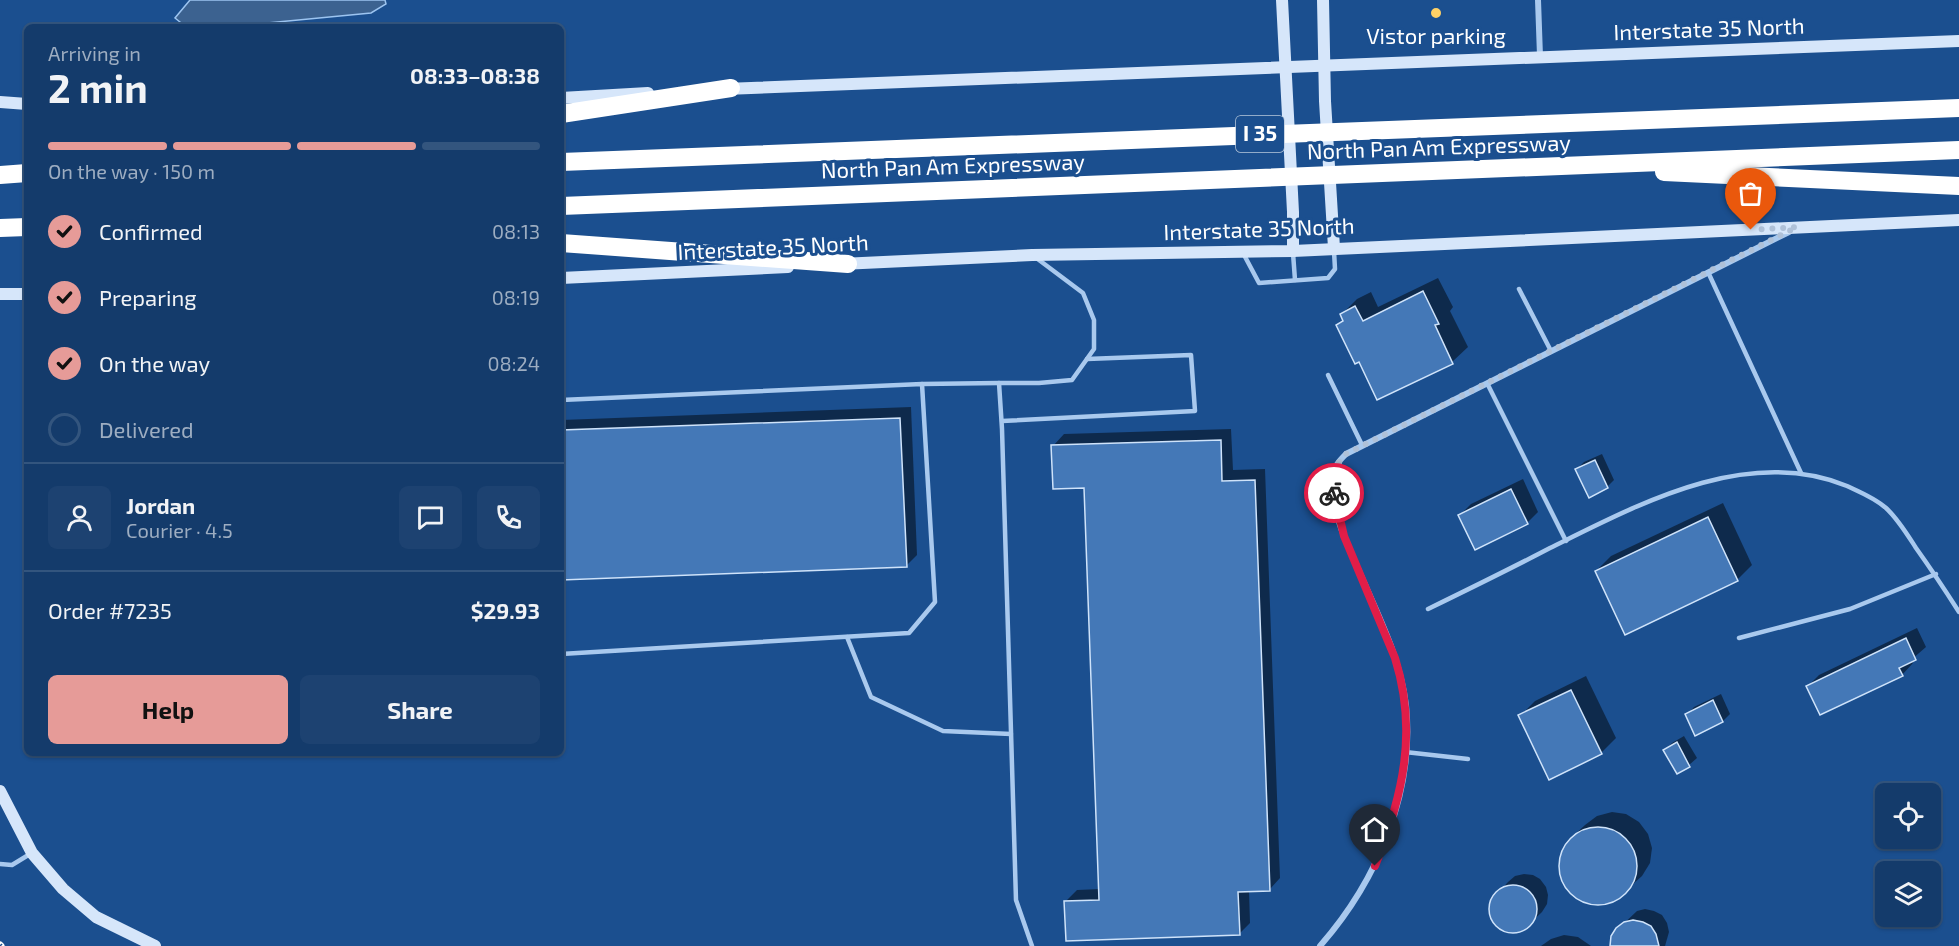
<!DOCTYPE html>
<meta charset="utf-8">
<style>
body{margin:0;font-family:"Exo 2",sans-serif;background:#1d4271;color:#f1f3f6;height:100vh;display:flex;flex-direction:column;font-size:22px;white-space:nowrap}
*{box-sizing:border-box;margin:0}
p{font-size:20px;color:#9dadc1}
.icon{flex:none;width:33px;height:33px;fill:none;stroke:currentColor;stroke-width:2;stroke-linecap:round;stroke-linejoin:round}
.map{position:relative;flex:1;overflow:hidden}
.details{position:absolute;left:24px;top:24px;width:540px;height:732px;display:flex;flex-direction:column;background:#143b6b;border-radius:9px;box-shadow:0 2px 4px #0004,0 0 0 2px #33557e}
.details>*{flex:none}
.tools{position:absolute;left:1875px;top:783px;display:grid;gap:12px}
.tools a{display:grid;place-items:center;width:66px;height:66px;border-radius:9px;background:#143b6b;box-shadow:0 2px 4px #0004,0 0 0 2px #33557e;font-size:30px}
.pin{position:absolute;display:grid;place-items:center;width:51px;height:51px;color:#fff;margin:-62px -26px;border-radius:50% 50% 50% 0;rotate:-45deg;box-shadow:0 0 6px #0007}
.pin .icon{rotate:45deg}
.courier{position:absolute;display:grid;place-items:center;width:60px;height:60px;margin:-30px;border:4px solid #e11d48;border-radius:50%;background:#fff;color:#222;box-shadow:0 2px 8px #0007}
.headline em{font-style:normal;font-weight:700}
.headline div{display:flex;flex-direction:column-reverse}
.headline{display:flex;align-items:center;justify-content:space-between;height:102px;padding:0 24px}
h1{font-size:39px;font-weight:700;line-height:45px}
.bar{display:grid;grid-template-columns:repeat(4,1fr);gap:9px 6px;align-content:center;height:72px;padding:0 24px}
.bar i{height:8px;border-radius:4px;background:#33557e}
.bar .selected{background:#e69b98}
.bar p{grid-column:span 4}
.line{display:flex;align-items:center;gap:15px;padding:0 24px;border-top:2px solid #33557e}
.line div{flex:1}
.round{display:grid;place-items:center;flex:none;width:63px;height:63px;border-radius:9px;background:#1d4271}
ol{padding:0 24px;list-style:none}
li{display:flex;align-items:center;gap:18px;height:66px}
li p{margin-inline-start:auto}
li .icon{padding:6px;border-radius:50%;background:#e69b98;color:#111;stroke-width:4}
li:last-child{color:#9dadc1}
li i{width:33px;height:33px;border:3px solid #33557e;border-radius:50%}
.action{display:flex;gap:12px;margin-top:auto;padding:12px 24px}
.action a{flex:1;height:69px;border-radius:9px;background:#e69b98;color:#111;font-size:24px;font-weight:700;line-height:69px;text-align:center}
.action a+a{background:#1d4271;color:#f1f3f6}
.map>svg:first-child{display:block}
</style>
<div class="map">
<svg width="1959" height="946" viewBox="0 0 1959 946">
<rect width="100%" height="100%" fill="#1b4f8f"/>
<polygon fill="#3c6290" stroke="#9cc4f0" stroke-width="1.5" points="190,0 385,0 386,4 371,13 225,27 185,26 175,18"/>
<g fill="#0007">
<polygon points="1438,278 1453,307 1450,311 1468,347 1452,362 1378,398 1359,360 1338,325 1344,319 1342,314 1357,299 1371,292 1378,307"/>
<polygon points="911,407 917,555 906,566 561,579 561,420"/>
<polygon points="1231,429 1233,470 1265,469 1280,878 1269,890 1249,890 1250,923 1239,934 1066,901 1077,890 1100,889 1086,486 1053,446 1064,434"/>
<polygon points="1602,454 1614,480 1607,487 1577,469 1584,462"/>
<polygon points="1523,479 1538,512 1527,523 1460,515 1471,504"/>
<polygon points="1723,503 1752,565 1737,580 1596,571 1611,556"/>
<polygon points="1917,628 1926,647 1911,660 1913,663 1902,675 1808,686 1819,675"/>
<polygon points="1586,676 1616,738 1601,753 1520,716 1535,701"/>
<polygon points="1721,694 1730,714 1723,721 1696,734 1687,715 1694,707"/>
<polygon points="1684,736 1697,758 1689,765 1677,772 1665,750 1672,743"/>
<polygon points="1612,812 1626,814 1639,822 1648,834 1652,848 1650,863 1642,876 1614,901 1600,904 1585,902 1572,895 1563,883 1560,868 1562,853 1569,840 1585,825 1597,816"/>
<polygon points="1524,874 1533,875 1540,879 1546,887 1548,895 1547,904 1542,912 1523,930 1514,932 1506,931 1498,926 1492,919 1490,910 1491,901 1508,882 1515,876"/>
<polygon points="1645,909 1654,911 1662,915 1667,923 1669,932 1665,946 1611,946 1618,929 1637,911"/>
<polygon points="1564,935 1578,937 1591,946 1541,946 1551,939"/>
</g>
<g fill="#4478b7" stroke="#cfe3fa" stroke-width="1.5">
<polygon points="1423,291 1439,324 1435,325 1453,364 1377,400 1359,362 1355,364 1336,325 1343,321 1340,314 1355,306 1363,321"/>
<polygon points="900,418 907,567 561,580 561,430"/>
<polygon points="1221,440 1222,481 1255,480 1270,891 1238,892 1240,935 1066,941 1064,901 1099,900 1084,488 1053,489 1051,445"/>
<polygon points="1595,460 1608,488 1589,498 1575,469"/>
<polygon points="1511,489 1528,524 1475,550 1458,515"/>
<polygon points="1708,517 1738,581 1625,635 1595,571"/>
<polygon points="1906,638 1916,660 1899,668 1903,676 1820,715 1806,686"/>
<polygon points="1571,690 1602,754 1549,780 1518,715"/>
<polygon points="1713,700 1723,722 1695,736 1685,714"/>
<polygon points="1677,742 1690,767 1677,774 1663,750"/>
<circle cx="1598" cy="866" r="39"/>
<circle cx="1513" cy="909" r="24"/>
<polygon points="1633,920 1643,922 1651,926 1656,934 1659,946 1610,946 1611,936 1616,928 1624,922"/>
</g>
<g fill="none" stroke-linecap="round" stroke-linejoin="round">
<g stroke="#a9c9ee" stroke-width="4.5">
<polyline points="1243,253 1259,283 1328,278 1335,269 1334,251"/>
<polyline points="1293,253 1295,280"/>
<polyline points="1708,272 1801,473"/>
<polyline points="1519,289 1551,351"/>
<polyline points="1328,375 1362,445"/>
<polyline points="1487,383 1566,541"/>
<polyline points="922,384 999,383"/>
<polyline points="561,400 922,384 935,602 909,633 561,654"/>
<polyline points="1002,421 1195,411 1191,355 1087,359"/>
<path d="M 1428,609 C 1469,589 1510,569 1550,548 C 1639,504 1747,445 1847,486 C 1860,492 1875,498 1886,508 C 1898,519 1907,534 1916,548 C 1931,569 1945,590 1959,612"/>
<polyline points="847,637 871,697 943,731 1011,734"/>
<polyline points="1739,638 1850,609 1936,574"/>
<polyline points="1405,752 1468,759"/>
<polyline points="0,864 12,865 30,854"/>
<polyline points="1032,946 1016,900 1002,429 999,383 1039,383 1072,380 1094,349 1094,320 1083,293 1035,257"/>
</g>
<g stroke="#a9c9ee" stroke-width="6">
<polyline points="1538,0 1540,56"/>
<path d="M 1320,946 C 1377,881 1415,793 1406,705 C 1400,655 1375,609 1356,564 C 1344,538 1330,506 1333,477 C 1334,466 1339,461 1346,454 L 1789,232"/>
</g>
<g stroke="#d6e6fa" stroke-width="12">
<polyline points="1282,0 1293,212 1293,251"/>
<polyline points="1323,0 1325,101 1334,248"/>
<polyline points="725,89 1959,41"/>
<polyline points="561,98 648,93"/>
<polyline points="0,102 27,104"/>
<polyline points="841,264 1032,255 1293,251 1959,220"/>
<polyline points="561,278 788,267"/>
<polyline points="0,294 27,294"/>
<polyline points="0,791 32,853 63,889 96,917 155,946"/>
</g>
<g stroke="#fff" stroke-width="18">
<polyline points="561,114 731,88"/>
<polyline points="561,162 1959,108"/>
<polyline points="1664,172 1959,186"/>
<polyline points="0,175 27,173"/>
<polyline points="561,206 1959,150"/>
<polyline points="0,228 27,227"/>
<polyline points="561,243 848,264"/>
</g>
<defs>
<polyline id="rail" points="0,945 1,946"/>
</defs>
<use href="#rail" stroke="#fff" stroke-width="7"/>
<use href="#rail" stroke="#1b4f8f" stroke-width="4.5" stroke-dasharray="14" stroke-linecap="butt"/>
</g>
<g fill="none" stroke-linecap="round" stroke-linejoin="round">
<path stroke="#afc1d8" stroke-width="6" stroke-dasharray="0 10.8" d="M 1334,493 C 1331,476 1334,466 1346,454 L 1797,227 L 1751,230"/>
<path stroke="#e11d48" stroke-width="8" d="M 1334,493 L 1344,536 L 1395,658 C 1418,731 1403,796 1375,866"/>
</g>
<circle fill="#ffd166" stroke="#1b4f8f" stroke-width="2" cx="1436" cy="13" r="6"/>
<g text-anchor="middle" stroke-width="6" stroke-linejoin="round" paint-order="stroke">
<rect fill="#1b4f8f" stroke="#bbcadd" stroke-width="1.5" x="1236" y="116" width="48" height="36" rx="4.5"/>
<g font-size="21" font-weight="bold" fill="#fff">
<text x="1260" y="141">I 35</text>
</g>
<g font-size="22" fill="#fff" stroke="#1b4f8f">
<text transform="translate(1709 29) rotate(-2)" y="8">Interstate 35 North</text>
<text transform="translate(1439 147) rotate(-2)" y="8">North Pan Am Expressway</text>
<text transform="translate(953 166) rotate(-2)" y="8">North Pan Am Expressway</text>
<text transform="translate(1259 229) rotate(-2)" y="8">Interstate 35 North</text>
<text transform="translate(773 247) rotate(-3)" y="8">Interstate 35 North</text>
</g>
<g font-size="22" fill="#fff" stroke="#1b4f8f">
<text x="1436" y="44">Vistor parking</text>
</g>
</g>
</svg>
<div class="tools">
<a><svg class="icon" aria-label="locate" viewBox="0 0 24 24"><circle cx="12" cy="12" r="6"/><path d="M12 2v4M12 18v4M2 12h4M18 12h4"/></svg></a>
<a><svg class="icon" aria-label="layers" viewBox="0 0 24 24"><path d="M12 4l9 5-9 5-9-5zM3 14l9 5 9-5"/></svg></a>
</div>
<div class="pin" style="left:1751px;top:230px;background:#ea580c"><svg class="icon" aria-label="bag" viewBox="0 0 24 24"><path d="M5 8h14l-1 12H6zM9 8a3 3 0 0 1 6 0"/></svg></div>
<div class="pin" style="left:1375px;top:866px;background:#1f2937"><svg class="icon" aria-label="home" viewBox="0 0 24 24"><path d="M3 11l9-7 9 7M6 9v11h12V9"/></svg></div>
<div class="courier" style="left:1334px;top:493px"><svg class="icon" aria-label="bike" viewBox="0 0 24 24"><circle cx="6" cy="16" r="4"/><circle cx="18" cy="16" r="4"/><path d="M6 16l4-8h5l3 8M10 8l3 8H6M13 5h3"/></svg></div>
<section class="details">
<div class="headline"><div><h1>2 min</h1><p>Arriving in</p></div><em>08:33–08:38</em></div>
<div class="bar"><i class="selected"></i><i class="selected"></i><i class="selected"></i><i></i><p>On the way · 150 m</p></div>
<ol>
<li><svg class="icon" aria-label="check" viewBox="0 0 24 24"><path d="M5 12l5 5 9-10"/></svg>Confirmed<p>08:13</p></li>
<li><svg class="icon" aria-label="check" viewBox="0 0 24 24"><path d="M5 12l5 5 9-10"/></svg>Preparing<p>08:19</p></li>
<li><svg class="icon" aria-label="check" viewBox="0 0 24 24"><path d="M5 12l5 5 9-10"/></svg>On the way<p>08:24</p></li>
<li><i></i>Delivered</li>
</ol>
<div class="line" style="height:108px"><a class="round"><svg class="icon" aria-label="person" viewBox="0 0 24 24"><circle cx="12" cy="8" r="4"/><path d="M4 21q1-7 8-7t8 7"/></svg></a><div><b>Jordan</b><p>Courier · 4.5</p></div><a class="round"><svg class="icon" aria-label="chat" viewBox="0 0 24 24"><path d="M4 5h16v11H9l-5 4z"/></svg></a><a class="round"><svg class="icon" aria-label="phone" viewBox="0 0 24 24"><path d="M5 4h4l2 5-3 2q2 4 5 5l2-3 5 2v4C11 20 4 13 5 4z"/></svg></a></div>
<div class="line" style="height:78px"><div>Order #7235</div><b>$29.93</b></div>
<div class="action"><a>Help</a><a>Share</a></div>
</section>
</div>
